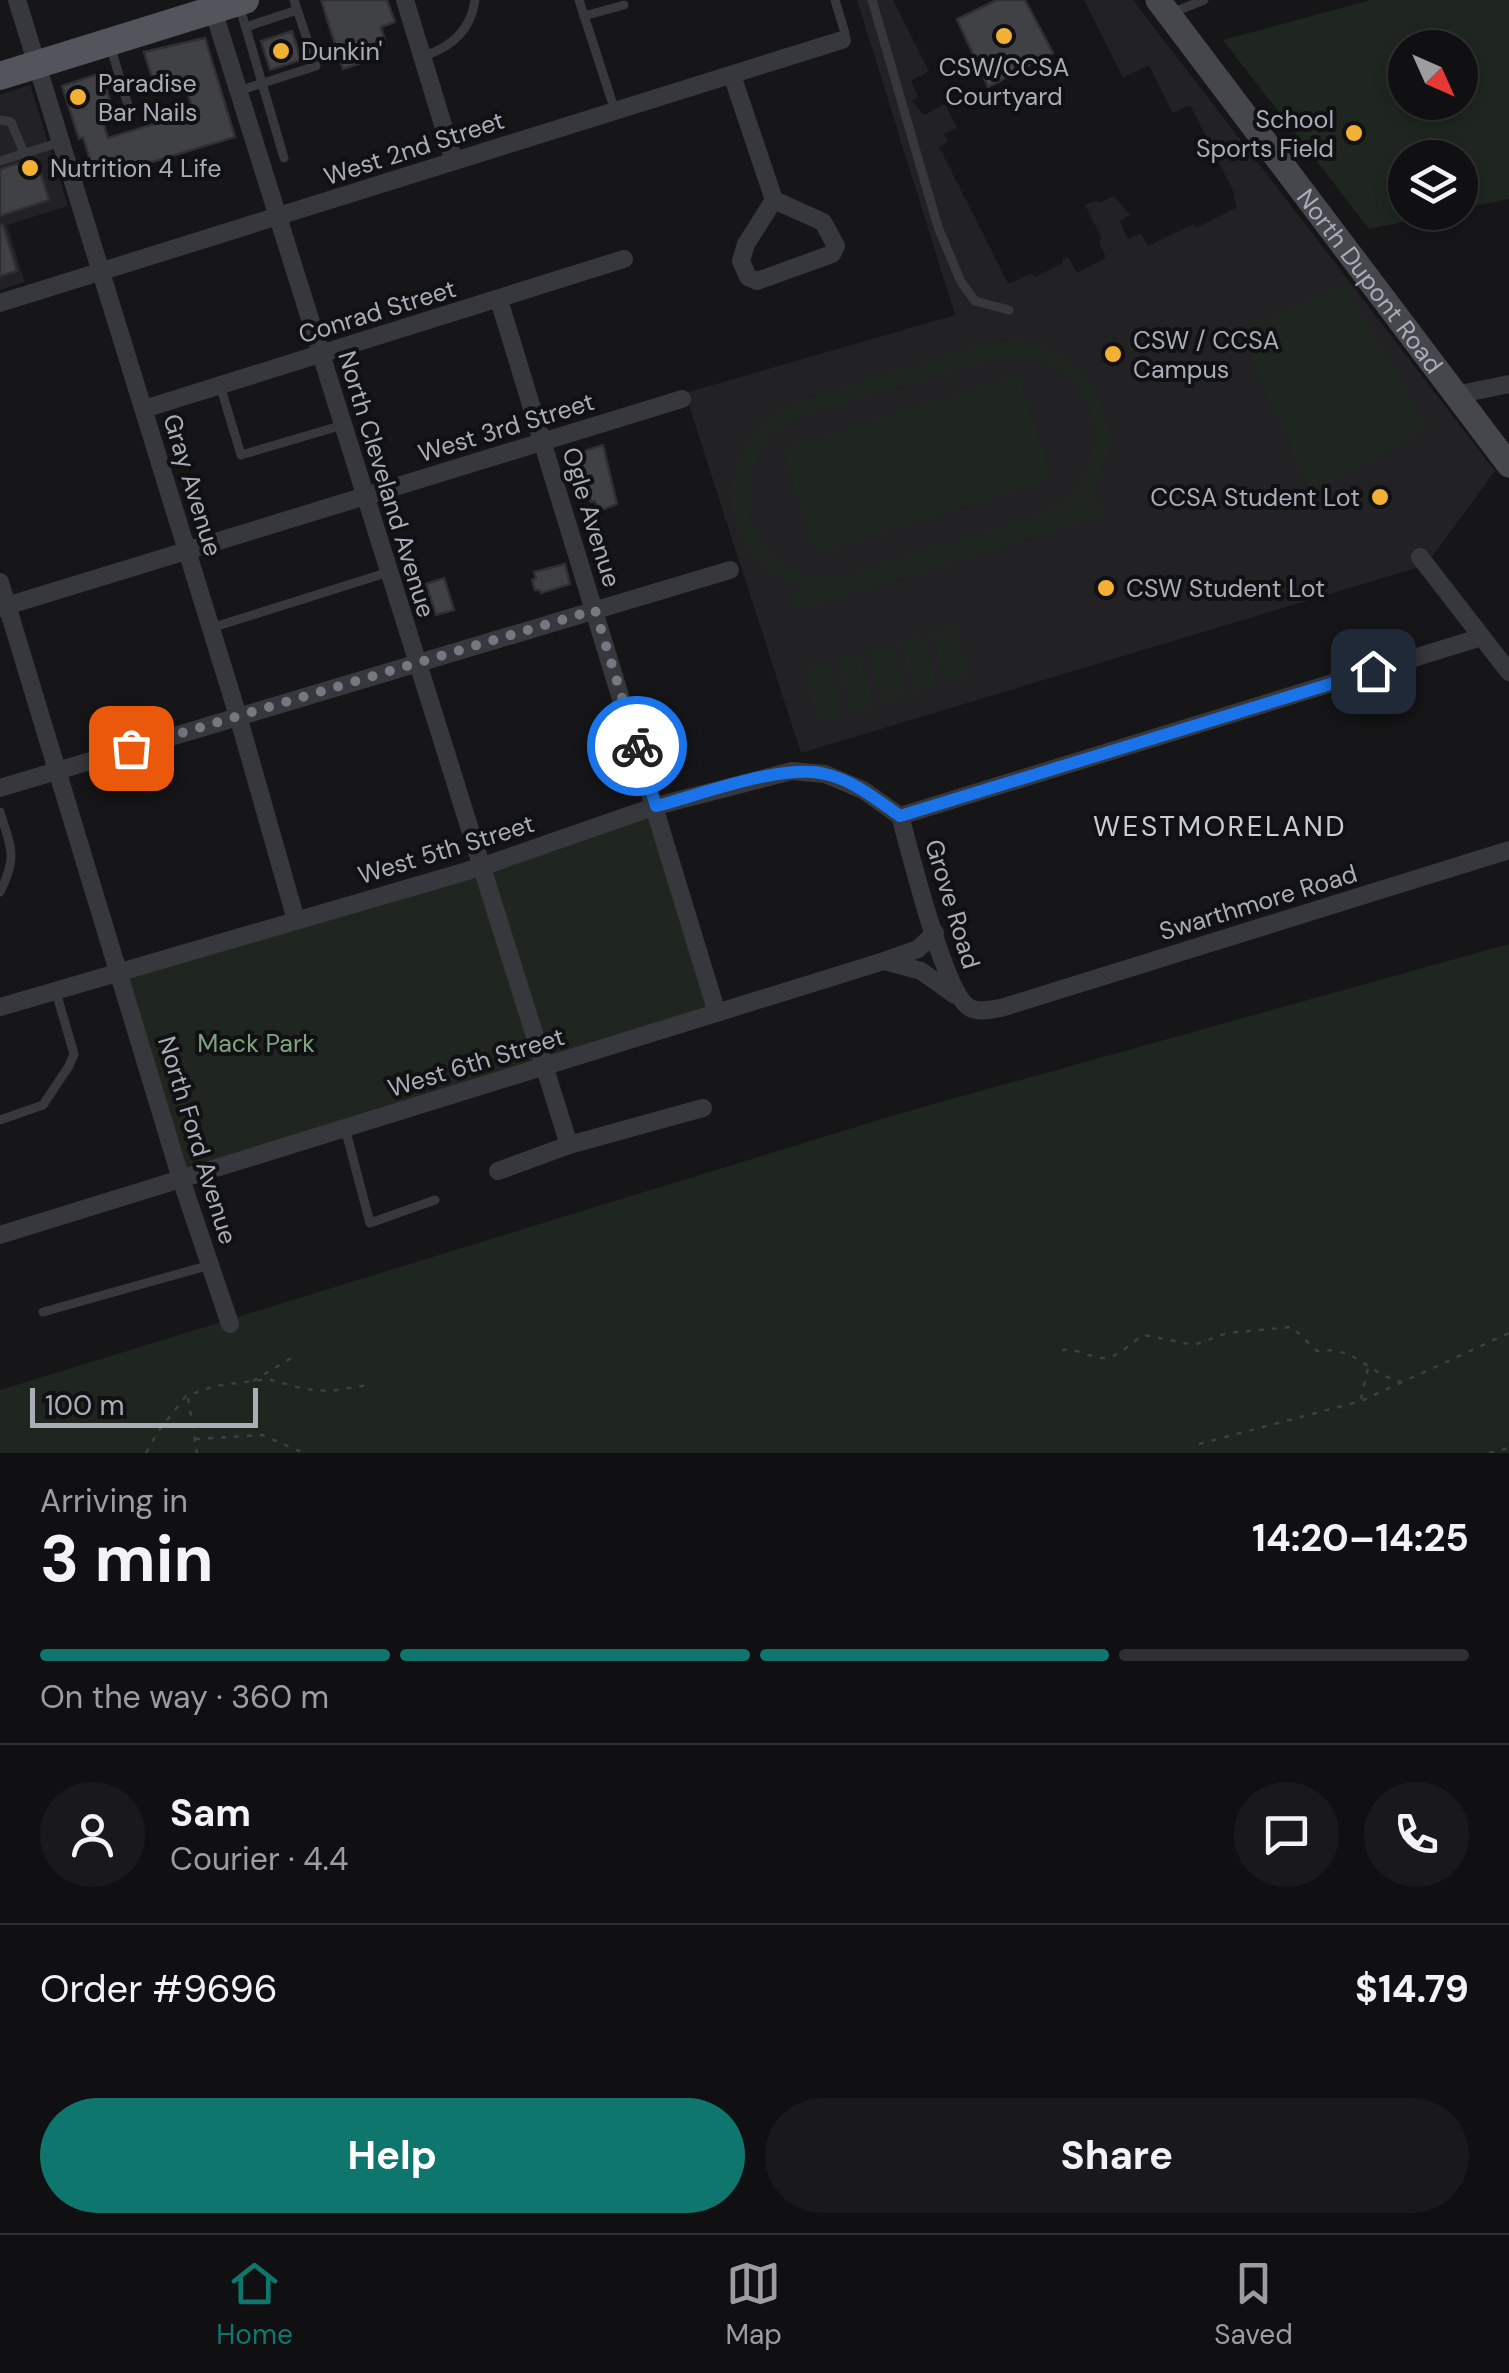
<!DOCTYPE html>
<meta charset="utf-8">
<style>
body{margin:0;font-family:"DM Sans",sans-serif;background:#19191b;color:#f1f3f6;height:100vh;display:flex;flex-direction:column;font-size:38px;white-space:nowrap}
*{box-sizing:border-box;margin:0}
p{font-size:32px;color:#9c9d9f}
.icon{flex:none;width:55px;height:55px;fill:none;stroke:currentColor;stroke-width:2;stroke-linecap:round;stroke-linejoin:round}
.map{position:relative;height:1453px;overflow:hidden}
.sheet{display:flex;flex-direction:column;background:#101012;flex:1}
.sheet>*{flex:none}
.needle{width:65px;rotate:135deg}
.tools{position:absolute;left:1388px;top:30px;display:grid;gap:20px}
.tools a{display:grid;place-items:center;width:90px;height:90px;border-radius:50%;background:#101012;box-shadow:0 5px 15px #0003,0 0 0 2px #303032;font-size:50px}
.scale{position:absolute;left:30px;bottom:25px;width:228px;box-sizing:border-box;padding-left:10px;border:5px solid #a8adb8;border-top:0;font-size:28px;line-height:35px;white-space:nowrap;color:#a8adb8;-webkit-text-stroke:8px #111113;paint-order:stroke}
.pin{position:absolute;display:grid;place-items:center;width:85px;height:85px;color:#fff;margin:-42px;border-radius:20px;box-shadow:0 5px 15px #0006}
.courier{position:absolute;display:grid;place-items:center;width:100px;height:100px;margin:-50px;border:8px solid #1a73e8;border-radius:50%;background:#fff;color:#222;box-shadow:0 2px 12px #0007}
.headline em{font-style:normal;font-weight:700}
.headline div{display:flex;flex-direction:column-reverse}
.headline{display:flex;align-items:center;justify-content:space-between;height:170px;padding:0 40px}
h1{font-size:65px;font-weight:700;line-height:75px}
.bar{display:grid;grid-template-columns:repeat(4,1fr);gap:15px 10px;align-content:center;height:120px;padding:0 40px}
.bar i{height:12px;border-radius:8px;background:#303032}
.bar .current{background:#0f766e}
.bar p{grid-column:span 4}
.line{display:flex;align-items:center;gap:25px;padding:0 40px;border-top:2px solid #303032}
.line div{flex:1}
.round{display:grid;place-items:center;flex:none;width:105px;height:105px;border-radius:52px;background:#19191b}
.button{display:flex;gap:20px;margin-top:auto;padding:20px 40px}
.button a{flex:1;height:115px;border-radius:60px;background:#0f766e;color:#fff;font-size:40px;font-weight:700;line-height:115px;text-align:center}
.button a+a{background:#19191b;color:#f1f3f6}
.menu{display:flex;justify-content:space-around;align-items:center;height:140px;border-top:2px solid #303032;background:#101012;font-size:28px;color:#9c9d9f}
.menu a{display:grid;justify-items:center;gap:5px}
.menu .current{color:#0f766e}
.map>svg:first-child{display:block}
</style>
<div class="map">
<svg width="1509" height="1453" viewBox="0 0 1509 1453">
<rect width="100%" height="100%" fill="#161618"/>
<g fill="#222225">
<polygon points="857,0 893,0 929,71 911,81 918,96 912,101 924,115 945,104 957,128 944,134 948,142 939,147 1008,284 1032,273 1035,277 1063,263 1062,260 1068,257 1077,273 1106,258 1099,241 1102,239 1085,205 1096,200 1099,203 1114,196 1130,215 1120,221 1128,239 1141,233 1148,246 1193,224 1196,228 1237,207 1233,197 1235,195 1190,105 1173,113 1149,65 1123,78 1084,0 1133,0 1495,471 1426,565 801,753 685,393 955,315"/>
<polygon points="30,85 68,206 7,225 25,282 0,290 0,95"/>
</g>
<g fill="#1e261f" fill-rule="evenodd">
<path d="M 1371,0 L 1509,0 L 1509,199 L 1460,209 L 1460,158 L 1405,158 L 1405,212 L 1445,213 L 1369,229 L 1223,40 ZM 1405,48 L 1460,48 L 1460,102 L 1405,102 Z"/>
<polygon points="1346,286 1428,428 1311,494 1239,329"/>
<path d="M 1011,340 C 1096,345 1137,431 1086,500 L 1098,497 L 1104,515 L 797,611 L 791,593 L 803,588 C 712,562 709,441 793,403 L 984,344 ZM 1007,355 C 1106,357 1127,480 1036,516 L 841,577 C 739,587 710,449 807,414 Z"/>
<polygon points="1019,375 1052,479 815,554 782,449"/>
<polygon points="954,624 970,675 946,683 931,632"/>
<polygon points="923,634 938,685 915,693 899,642"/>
<polygon points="891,644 907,695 883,702 867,651"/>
<polygon points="859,654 875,705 852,712 836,661"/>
<polygon points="828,663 844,714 820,722 804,671"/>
<polygon points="656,806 717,1013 181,1179 120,970"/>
<polygon points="1509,944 1509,1453 0,1453 0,1390 898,1114"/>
</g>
<g fill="#404145" stroke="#303034" stroke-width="2.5">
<polygon points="321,0 387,0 395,22 381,27 385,40 359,48 364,62 343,69"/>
<polygon points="997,0 1025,0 1053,53 988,87 957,19"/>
<polygon points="292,31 301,60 270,70 261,41"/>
<polygon points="205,38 235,137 96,179 83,137 79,139 62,86 101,73 112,106 99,111 108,138 194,112 184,82 156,91 144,52"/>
<polygon points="36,158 49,200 0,216 0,169"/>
<polygon points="0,225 3,225 17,271 0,276"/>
<polygon points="603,445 617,504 599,511 595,501 591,502 577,453"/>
<polygon points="565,564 570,584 541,593 540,590 535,590 532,580 536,578 534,572"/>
<polygon points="444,578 454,610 436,615 426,584"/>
</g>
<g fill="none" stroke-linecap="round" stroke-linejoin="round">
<g stroke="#3d3f44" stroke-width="2.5" stroke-dasharray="5 8" stroke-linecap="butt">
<path d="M 1062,1350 C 1076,1348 1088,1357 1102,1358 C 1118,1359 1131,1342 1144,1335 L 1194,1345 L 1227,1333 L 1292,1327 L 1317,1351 C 1357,1346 1364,1372 1402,1382"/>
<polyline points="253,1381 293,1357"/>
<polyline points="188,1398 197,1453"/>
<polyline points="1361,1399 1368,1368"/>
<polyline points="195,1439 262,1435 304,1453"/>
<polyline points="1199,1444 1361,1401 1509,1333"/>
<polyline points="146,1453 157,1433 186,1396 215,1386 268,1379 304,1389 330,1391 368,1385"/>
<polyline points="1489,1453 1509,1448"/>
</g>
<g stroke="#37383d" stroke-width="9">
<polyline points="579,0 615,111"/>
<polyline points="835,0 845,33 842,40"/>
<polyline points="872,0 938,227 961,282 975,301 1009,310"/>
<polyline points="240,8 284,158"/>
<polyline points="1174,12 1204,0"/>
<polyline points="584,16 624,5"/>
<polyline points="246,27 297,10"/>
<polyline points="110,45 130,112"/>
<path d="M 424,56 C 452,47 471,30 475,0"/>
<polyline points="238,91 316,66 294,0"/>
<polyline points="0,120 11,122 24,153"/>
<polyline points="0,161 61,142"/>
<polyline points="220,385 241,455 343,425"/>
<polyline points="211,628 389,572"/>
<path d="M 0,812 C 11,848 18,856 0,892"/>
<polyline points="0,1120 43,1105 69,1066 74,1054 56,992"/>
<polyline points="345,1128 370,1223 435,1200"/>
<polyline points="43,1312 210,1265"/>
</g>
<g stroke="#37383d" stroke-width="18">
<polyline points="17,0 238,716 296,920"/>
<polyline points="210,0 569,1145"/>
<polyline points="405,0 454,161"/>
<polyline points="732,75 774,200 823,222 836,246 832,254 757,281 748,277 741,261 746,244 774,200"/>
<polyline points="499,300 717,1013"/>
<polyline points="0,303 842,40"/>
<polyline points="1455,395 1509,384"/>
<polyline points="144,409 624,259"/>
<polyline points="1420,557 1509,672"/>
<polyline points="0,582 181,1179 230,1324"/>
<polyline points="0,608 682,399"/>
<polyline points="0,788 730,570"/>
<path d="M 900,816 C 910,850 944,995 970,1008 C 980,1013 991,1009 1001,1008 L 1509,850"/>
<polyline points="900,816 1482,637"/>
<polyline points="885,961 921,971 955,995"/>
<polyline points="0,1007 481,867 656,806 792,771 825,774 863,790 900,816"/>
<polyline points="498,1171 569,1145 703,1108"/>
<polyline points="0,1235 884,961 918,949 935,933"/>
</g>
<path stroke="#45474d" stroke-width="25" id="s1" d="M 1158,0 L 1509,465"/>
<polyline stroke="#53555c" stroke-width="28" points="0,76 245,0"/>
</g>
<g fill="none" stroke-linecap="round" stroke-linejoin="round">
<polyline stroke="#757880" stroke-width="10" stroke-dasharray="0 18" points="131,748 595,610 637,746"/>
<path stroke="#1a73e8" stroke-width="12" d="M 637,746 L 656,806 C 700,795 782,763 825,774 C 853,780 877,800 900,816 L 1373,671"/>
</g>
<g fill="#f2b134" stroke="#111113" stroke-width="4">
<circle cx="1004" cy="36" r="10"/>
<circle cx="281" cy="51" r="10"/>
<circle cx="78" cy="97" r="10"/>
<circle cx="1354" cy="133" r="10"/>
<circle cx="30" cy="168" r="10"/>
<circle cx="1113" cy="354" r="10"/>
<circle cx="1380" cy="497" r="10"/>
<circle cx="1106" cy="588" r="10"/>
</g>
<g text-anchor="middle" stroke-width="8" stroke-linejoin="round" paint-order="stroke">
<g font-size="25" fill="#a8adb8" stroke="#111113" text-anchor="start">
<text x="301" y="60">Dunkin'</text>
<text x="1004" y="76" text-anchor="middle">CSW/CCSA<tspan x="1004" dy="29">Courtyard</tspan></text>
<text x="98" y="92">Paradise<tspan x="98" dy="29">Bar Nails</tspan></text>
<text x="1334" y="128" text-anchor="end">School<tspan x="1334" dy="29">Sports Field</tspan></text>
<text x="50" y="177">Nutrition 4 Life</text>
<text x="1133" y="349">CSW / CCSA<tspan x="1133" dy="29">Campus</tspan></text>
<text x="1360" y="506" text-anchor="end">CCSA Student Lot</text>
<text x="1126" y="597">CSW Student Lot</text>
</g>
<g font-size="25" fill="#a8adb8" stroke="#111113">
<text transform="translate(414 148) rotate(-18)" y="9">West 2nd Street</text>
<text dy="9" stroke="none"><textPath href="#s1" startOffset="352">North Dupont Road</textPath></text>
<text transform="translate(377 311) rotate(-17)" y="9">Conrad Street</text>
<text transform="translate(506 427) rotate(-17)" y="9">West 3rd Street</text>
<text transform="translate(387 484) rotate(73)" y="9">North Cleveland Avenue</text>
<text transform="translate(193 485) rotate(73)" y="9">Gray Avenue</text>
<text transform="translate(592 517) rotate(73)" y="9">Ogle Avenue</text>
<text transform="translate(446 849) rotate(-17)" y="9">West 5th Street</text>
<text transform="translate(1258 902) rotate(-17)" y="9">Swarthmore Road</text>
<text transform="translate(953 904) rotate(73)" y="9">Grove Road</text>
<text transform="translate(476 1062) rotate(-17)" y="9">West 6th Street</text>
<text transform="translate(198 1140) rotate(73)" y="9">North Ford Avenue</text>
</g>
<g font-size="25" fill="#7fa381" stroke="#111113">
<text x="256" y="1052">Mack Park</text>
</g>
<g font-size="28" letter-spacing="2.5" fill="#c9ccd4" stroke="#111113">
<text x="1220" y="836">WESTMORELAND</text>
</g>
</g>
</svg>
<div class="tools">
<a><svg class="needle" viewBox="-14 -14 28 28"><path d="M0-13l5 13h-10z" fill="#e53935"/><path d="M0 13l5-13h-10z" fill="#9c9d9f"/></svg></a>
<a><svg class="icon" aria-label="layers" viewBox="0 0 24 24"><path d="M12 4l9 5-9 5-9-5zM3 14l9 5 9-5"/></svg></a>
</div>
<div class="scale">100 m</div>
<div class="pin" style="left:131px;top:748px;background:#ea580c"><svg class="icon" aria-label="bag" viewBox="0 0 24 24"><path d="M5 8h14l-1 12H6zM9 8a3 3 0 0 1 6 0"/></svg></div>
<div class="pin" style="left:1373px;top:671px;background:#1f2937"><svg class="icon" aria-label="home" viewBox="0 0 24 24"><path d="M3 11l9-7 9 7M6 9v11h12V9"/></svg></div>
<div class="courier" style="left:637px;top:746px"><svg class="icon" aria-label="bike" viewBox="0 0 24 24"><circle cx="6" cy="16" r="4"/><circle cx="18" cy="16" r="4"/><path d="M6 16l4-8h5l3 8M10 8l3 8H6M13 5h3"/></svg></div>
</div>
<section class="sheet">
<div class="headline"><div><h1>3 min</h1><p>Arriving in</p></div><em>14:20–14:25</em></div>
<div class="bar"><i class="current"></i><i class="current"></i><i class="current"></i><i></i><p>On the way · 360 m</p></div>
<div class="line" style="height:180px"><a class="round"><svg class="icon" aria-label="person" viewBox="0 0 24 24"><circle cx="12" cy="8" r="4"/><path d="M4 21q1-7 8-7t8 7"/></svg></a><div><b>Sam</b><p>Courier · 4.4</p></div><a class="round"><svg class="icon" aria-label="chat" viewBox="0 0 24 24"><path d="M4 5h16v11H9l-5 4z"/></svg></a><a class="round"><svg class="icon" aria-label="phone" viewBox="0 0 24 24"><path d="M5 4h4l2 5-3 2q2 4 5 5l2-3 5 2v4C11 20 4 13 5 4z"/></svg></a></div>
<div class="line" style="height:130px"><div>Order #9696</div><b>$14.79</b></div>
<div class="button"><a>Help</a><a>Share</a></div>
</section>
<nav class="menu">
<a class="current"><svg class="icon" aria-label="home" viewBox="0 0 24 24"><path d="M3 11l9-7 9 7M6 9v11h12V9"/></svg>Home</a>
<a><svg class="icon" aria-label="map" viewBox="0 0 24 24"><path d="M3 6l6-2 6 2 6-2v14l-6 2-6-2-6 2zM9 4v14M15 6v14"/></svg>Map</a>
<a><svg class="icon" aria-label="saved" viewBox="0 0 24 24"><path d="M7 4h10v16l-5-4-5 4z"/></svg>Saved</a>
</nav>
